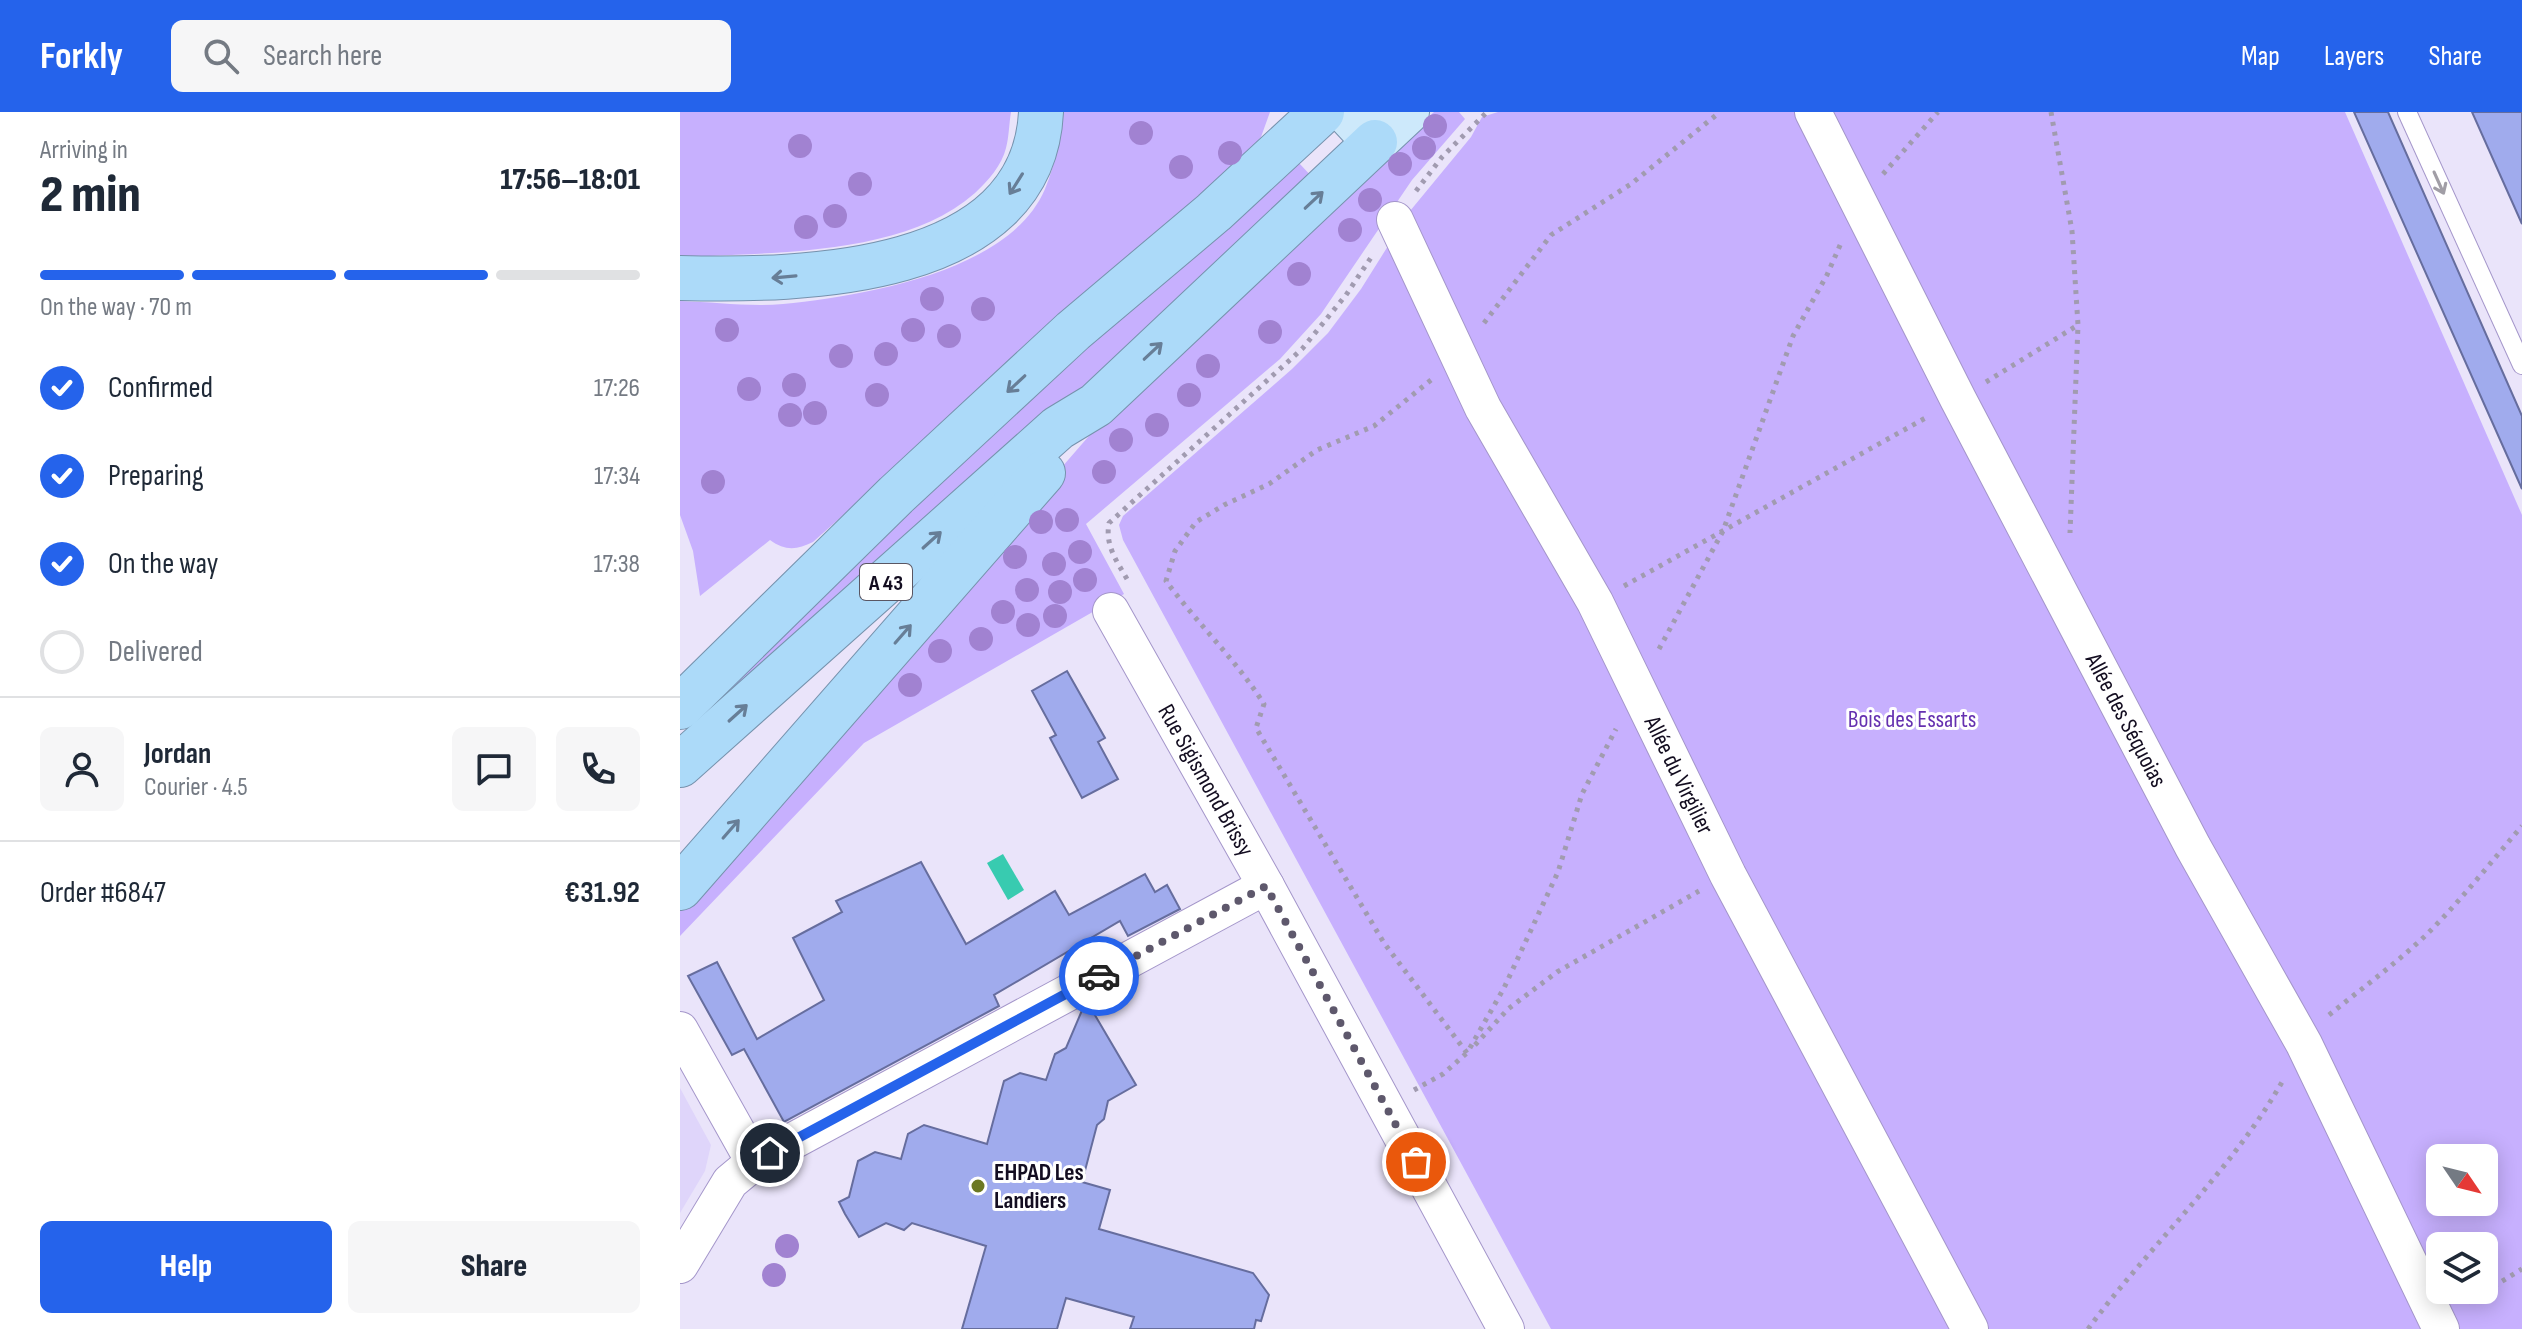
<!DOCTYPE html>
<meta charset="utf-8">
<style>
body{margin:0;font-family:"Sofia Sans Condensed",sans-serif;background:#f6f6f7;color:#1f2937;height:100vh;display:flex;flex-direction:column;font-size:30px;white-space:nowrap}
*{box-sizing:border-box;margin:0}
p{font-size:26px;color:#747a83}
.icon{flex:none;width:44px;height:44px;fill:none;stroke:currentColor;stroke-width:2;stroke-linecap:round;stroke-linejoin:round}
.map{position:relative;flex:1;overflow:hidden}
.drawer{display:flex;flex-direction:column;background:#fff;width:680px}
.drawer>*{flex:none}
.needle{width:52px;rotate:125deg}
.controls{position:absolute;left:1746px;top:1032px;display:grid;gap:16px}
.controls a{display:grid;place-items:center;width:72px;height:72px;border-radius:12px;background:#fff;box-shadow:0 4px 20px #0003;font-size:40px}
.pin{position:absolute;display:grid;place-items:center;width:68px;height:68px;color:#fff;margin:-34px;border:4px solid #fff;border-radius:50%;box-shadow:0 2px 8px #0007}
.courier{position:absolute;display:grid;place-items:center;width:80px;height:80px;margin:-40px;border:6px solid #2563eb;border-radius:50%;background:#fff;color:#222;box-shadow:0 2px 10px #0007}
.summary em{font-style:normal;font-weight:800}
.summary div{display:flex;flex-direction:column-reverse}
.summary{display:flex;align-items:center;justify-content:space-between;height:136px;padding:0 40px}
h1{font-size:52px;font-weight:800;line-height:60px}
.bar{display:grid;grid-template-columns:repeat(4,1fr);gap:12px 8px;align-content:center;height:96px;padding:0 40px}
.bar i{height:10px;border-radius:6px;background:#e0e1e3}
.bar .current{background:#2563eb}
.bar p{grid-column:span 4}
.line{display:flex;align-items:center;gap:20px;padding:0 40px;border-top:2px solid #e0e1e3}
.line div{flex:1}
.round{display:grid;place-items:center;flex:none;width:84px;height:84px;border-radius:12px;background:#f6f6f7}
ol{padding:0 40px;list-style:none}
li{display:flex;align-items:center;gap:24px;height:88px}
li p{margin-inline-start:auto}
li .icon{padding:8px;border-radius:50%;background:#2563eb;color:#fff;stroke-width:4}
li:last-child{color:#747a83}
li i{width:44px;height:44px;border:4px solid #e0e1e3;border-radius:50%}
.action{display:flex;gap:16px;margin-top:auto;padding:16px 40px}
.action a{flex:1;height:92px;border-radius:12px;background:#2563eb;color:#fff;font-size:32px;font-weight:800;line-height:92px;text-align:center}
.action a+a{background:#f6f6f7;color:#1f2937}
header{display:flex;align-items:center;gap:48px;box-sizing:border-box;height:112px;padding:0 40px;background:#2563eb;color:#fff}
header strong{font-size:38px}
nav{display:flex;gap:44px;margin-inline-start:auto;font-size:28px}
.search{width:560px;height:72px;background:#f6f6f7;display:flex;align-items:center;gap:20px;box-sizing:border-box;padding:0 28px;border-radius:12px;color:#747a83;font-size:30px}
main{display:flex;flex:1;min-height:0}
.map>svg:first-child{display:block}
</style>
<header>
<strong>Forkly</strong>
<div class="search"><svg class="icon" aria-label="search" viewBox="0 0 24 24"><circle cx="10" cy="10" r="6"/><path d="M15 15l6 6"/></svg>Search here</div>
<nav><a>Map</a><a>Layers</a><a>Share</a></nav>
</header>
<main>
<section class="drawer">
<div class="summary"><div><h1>2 min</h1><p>Arriving in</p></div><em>17:56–18:01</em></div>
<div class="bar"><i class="current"></i><i class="current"></i><i class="current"></i><i></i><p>On the way · 70 m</p></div>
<ol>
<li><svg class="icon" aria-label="check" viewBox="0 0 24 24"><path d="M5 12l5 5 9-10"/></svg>Confirmed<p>17:26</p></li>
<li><svg class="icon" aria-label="check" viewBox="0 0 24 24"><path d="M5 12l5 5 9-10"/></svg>Preparing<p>17:34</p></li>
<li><svg class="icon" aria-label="check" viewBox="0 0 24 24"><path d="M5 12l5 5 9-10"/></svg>On the way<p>17:38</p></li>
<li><i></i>Delivered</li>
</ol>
<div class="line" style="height:144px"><a class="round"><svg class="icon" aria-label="person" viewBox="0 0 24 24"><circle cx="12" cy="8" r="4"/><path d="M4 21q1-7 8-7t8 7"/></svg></a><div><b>Jordan</b><p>Courier · 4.5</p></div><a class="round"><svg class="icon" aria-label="chat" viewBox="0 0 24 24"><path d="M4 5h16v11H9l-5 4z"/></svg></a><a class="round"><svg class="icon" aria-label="phone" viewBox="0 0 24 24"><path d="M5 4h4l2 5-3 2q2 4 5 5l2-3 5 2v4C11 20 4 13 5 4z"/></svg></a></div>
<div class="line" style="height:104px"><div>Order #6847</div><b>€31.92</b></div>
<div class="action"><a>Help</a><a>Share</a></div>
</section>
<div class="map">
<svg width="1842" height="1217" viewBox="0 0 1842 1217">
<rect width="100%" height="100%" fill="#eae4fa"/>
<polygon fill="#dfd5fa" points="0,976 31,1033 25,1059 0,1101"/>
<g fill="#c7b0fe" fill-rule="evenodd">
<path d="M 0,0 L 331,0 C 329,12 329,25 326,36 C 322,53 308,69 295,81 C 225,143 98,140 9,145 L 0,144 Z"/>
<path d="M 380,0 L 590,0 L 581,25 L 567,43 L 133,430 C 117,438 105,439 90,428 L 20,484 L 13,439 L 0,403 L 0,189 C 34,190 70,195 103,192 C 183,184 330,160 365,77 C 376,51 379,27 380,0 Z"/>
<polygon points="754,0 779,0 785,7 732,68 641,202 600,247 406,412 444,482 184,631 0,824 0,794 422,309"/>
<path d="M 818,0 L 1665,0 L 1842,403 L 1842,1217 L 871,1217 L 443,428 L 439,413 L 443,404 L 612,257 L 648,221 L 681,177 L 730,99 L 791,25 L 802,5 ZM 1760,1046 L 1804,1046 L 1804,1090 L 1760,1090 ZM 1760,1134 L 1804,1134 L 1804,1178 L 1760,1178 Z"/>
<polygon points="619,51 633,66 391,291 187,459 33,595 30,583 337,295"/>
</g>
<polygon fill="#38cbb0" points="323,742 344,778 328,788 307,751"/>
<g fill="#a0abed" stroke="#666d9e" stroke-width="2">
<polygon points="1674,0 1708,0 1842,304 1842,377"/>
<polygon points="1792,0 1842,0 1842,112"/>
<polygon points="387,559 425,626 418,630 438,667 402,686 370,626 376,623 352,579"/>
<polygon points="241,750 286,832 375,779 389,803 465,762 475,780 487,773 500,797 448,824 440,809 314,883 319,894 104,1010 64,937 52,943 8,864 37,850 77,927 144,888 113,826 162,800 156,789"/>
<polygon points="409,893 456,973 428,989 424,1007 417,1013 402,1070 430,1078 419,1117 573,1161 589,1183 581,1209 576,1208 574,1217 450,1217 454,1205 386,1186 377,1217 282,1217 306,1134 232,1111 224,1118 206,1111 179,1125 165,1102 159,1090 169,1085 178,1049 195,1040 221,1047 228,1022 244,1013 307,1032 324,969 340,961 366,968 375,942 386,936 403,896"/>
</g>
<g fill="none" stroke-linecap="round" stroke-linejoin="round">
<defs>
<polyline id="lane" points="1727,0 1842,253"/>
<g id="street">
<path id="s1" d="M 1133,0 L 1278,287 L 1513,735 L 1624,932 L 1761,1217"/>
<path id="s2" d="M 715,108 L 803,296 L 915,490 L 1048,763 L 1290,1217"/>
<path id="s3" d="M 431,499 L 586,774 L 826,1217"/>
<polyline points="0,918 74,1050 50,1070 0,1153"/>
<polyline points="74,1050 586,774"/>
</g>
<polyline id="primary" points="667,0 695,30 727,0"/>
<g id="highway">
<path d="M 0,166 C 121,169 353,166 361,0"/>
<polyline points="0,595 216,383 393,219 534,100 642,0"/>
<polyline points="0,653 378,316 416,293 695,30"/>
<polyline points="0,776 363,361"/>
</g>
</defs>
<use href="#lane" stroke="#a496ca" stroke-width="20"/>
<use href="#street" stroke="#a496ca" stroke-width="38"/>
<use href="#primary" stroke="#7692ad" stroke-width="46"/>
<use href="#highway" stroke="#7692ad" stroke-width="46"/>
<g stroke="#a19bb0" stroke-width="5" stroke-dasharray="4 6" stroke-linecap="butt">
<polyline points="1371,0 1392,119 1398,213 1390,421"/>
<polyline points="1203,62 1258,0"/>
<polyline points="736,79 762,45 807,0"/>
<polyline points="804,211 871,123 951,72 1040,0"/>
<path d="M 751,268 L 694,314 L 637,338 L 589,372 L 544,393 L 516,410 L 495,439 L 486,469 C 517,511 556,548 584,592 L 576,616 L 704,831 L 787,941 L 824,876 L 878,760 L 902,682 L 936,617"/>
<polyline points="1306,270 1398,213"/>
<path d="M 447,467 C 436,448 425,433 429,411 L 622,237 L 666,183 L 692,144"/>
<polyline points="944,474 1249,304"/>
<polyline points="979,537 1043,419 1113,224 1147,163 1161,131"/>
<path d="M 1649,903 C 1681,877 1714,853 1744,825 C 1780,790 1810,751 1842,714"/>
<polyline points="795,933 828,897 877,860 1019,779"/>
<polyline points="734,978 763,962 788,940"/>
<polyline points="1788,1190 1842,1157"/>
<path d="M 1408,1217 C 1470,1133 1550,1061 1602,970"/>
</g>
<use href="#lane" stroke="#fff" stroke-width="18"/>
<use href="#street" stroke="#fff" stroke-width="36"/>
<use href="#primary" stroke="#cde9fb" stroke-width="44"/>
<use href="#highway" stroke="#acdaf9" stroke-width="44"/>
</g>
<g fill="#a182d1">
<circle cx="755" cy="14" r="12"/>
<circle cx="461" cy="21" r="12"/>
<circle cx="120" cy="34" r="12"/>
<circle cx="744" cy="36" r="12"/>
<circle cx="550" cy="41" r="12"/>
<circle cx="720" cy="52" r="12"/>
<circle cx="501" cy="55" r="12"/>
<circle cx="180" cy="72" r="12"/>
<circle cx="690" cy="88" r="12"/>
<circle cx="155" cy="104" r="12"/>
<circle cx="126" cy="115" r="12"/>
<circle cx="670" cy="118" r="12"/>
<circle cx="619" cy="162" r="12"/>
<circle cx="252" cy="187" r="12"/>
<circle cx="303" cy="197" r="12"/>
<circle cx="47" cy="218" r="12"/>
<circle cx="233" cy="218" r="12"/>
<circle cx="590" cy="220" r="12"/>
<circle cx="269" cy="224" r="12"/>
<circle cx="206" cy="242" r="12"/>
<circle cx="161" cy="244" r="12"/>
<circle cx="528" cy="254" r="12"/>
<circle cx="114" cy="273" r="12"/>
<circle cx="69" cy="277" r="12"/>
<circle cx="197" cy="283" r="12"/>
<circle cx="509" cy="283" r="12"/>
<circle cx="135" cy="301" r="12"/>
<circle cx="110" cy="303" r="12"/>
<circle cx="477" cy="313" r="12"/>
<circle cx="441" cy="328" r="12"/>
<circle cx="424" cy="360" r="12"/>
<circle cx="33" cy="370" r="12"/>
<circle cx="387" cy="408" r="12"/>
<circle cx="361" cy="410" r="12"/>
<circle cx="400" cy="440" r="12"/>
<circle cx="335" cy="445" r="12"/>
<circle cx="374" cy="452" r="12"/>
<circle cx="405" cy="468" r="12"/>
<circle cx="347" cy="478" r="12"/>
<circle cx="380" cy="480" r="12"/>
<circle cx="323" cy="500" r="12"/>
<circle cx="375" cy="504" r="12"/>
<circle cx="348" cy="513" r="12"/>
<circle cx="301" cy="527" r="12"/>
<circle cx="260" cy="539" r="12"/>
<circle cx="230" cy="573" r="12"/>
<circle cx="107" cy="1134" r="12"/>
<circle cx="94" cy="1163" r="12"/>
</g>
<defs><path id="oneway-shaft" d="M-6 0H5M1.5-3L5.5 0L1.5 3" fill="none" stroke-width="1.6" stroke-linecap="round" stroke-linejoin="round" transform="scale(2)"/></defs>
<use stroke="#a19ea6" href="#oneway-shaft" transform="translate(1759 71) rotate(66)"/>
<g stroke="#677e97">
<use href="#oneway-shaft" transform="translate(336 72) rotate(122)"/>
<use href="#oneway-shaft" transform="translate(634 88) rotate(-43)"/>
<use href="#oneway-shaft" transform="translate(104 165) rotate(175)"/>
<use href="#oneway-shaft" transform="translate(473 239) rotate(-43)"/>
<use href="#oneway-shaft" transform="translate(336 272) rotate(137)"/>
<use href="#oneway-shaft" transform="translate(252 428) rotate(-42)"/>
<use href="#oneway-shaft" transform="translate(223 522) rotate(-49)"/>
<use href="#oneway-shaft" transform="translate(58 601) rotate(-42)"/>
<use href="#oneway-shaft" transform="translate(51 717) rotate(-49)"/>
</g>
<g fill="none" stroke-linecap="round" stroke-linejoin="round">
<polyline stroke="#5e586c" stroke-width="8" stroke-dasharray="0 14.4" points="419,864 586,774 736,1050"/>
<polyline stroke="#2563eb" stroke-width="10" points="90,1041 419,864"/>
</g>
<circle fill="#6c7823" stroke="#fff" stroke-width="3" cx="298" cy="1074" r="8"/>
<g text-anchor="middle" stroke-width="6" stroke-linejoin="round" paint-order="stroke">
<rect fill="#fff" stroke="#5a5663" stroke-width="2" x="180" y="452" width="52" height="36" rx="6"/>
<g font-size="22" font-weight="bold" fill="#130d20">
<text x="206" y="478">A 43</text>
</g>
<g font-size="24" fill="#6531b0" stroke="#fff">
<text x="1232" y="615">Bois des Essarts</text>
</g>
<g font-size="24" fill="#130d20" stroke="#fff">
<text dy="8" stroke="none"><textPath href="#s1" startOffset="684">Allée des Séquoias</textPath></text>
<text dy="8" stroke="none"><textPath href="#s2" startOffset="624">Allée du Virgilier</textPath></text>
<text dy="8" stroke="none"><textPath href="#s3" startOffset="194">Rue Sigismond Brissy</textPath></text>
</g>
<g font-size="24" font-weight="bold" fill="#130d20" stroke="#fff" text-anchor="start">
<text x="314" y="1068">EHPAD Les<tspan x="314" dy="28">Landiers</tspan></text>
</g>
</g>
</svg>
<div class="controls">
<a><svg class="needle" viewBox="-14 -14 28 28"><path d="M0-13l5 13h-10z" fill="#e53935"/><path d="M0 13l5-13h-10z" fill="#747a83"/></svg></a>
<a><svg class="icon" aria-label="layers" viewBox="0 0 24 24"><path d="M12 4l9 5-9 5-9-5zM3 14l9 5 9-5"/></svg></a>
</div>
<div class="pin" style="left:736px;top:1050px;background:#ea580c"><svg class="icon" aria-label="bag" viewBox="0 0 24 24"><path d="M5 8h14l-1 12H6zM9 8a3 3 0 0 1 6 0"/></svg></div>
<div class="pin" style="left:90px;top:1041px;background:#1f2937"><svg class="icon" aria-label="home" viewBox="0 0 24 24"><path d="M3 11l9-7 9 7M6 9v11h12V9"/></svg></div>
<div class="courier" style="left:419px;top:864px"><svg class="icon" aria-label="car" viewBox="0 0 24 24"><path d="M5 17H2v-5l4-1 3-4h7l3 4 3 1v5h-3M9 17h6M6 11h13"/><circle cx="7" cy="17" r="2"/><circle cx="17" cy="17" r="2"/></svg></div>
</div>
</main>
